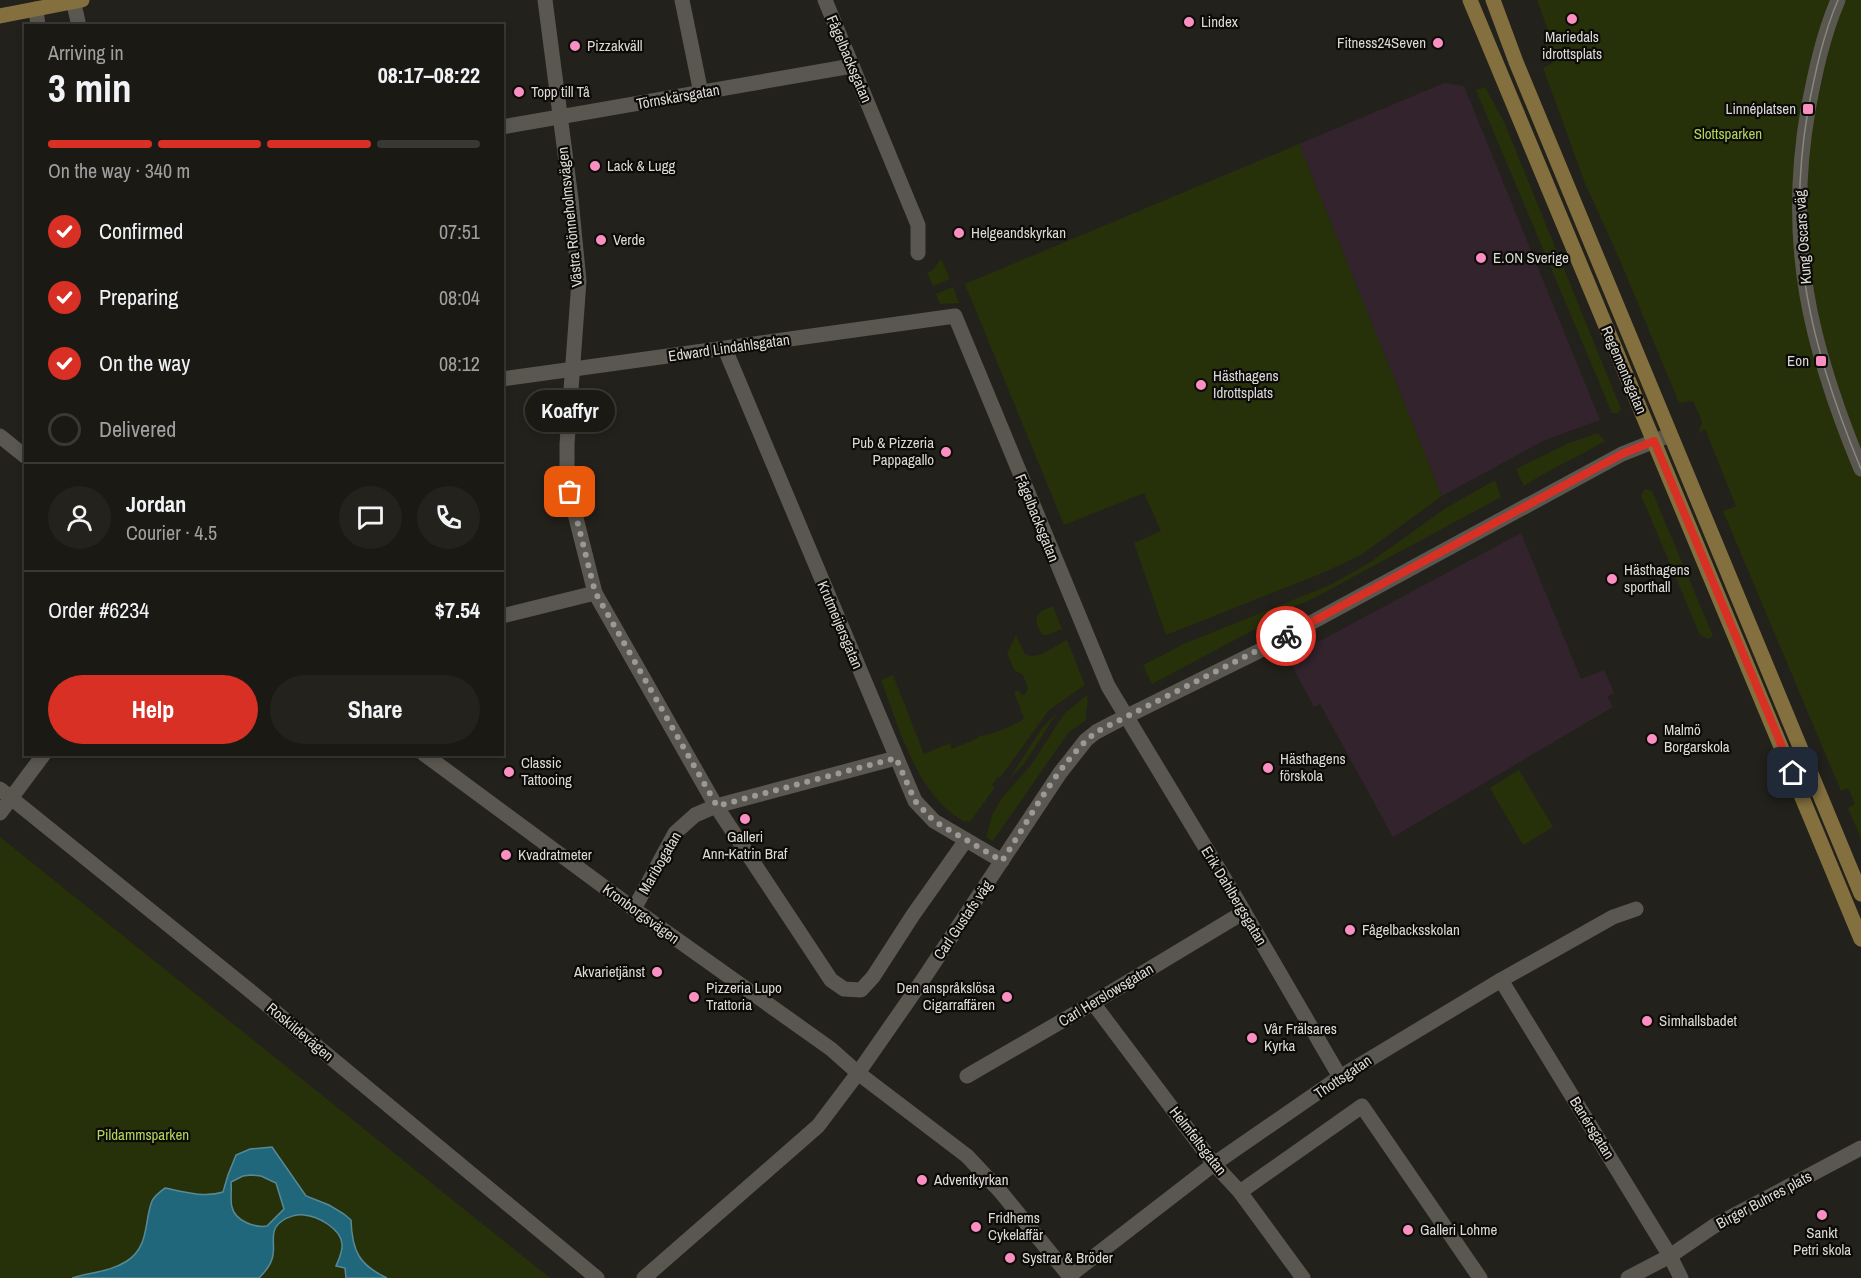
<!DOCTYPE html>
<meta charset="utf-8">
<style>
body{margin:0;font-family:"Archivo Narrow",sans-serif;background:#23221d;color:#f1f3f6;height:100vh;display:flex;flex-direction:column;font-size:22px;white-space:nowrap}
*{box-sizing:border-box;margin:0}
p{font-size:20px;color:#9fa0a0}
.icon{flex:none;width:33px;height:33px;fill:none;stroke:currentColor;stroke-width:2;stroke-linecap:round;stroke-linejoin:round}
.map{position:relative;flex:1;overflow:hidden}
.sheet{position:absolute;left:24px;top:24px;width:480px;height:732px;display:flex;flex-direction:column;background:#1a1914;border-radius:0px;box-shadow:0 3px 9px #0003,0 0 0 2px #383834}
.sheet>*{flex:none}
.pin{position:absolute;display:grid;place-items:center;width:51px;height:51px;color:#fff;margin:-26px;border-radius:12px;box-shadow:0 3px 9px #0006}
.courier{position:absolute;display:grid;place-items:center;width:60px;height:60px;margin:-30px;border:4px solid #d93025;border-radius:50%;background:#fff;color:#222;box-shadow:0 2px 8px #0007}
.bubble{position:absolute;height:42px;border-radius:21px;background:#1a1914;box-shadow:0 3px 9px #0003,0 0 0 2px #383834;font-size:20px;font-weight:800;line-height:42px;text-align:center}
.head em{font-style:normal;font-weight:800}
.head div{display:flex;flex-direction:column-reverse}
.head{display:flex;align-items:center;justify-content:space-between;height:102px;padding:0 24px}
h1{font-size:39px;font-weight:800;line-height:45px}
.bar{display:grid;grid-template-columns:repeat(4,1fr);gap:9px 6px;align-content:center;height:72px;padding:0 24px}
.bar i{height:8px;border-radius:4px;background:#383834}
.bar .active{background:#d93025}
.bar p{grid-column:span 4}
.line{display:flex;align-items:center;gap:15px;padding:0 24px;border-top:2px solid #383834}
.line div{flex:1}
.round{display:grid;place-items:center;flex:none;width:63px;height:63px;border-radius:32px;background:#23221d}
ol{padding:0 24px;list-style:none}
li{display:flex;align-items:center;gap:18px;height:66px}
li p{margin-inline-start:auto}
li .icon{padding:6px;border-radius:50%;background:#d93025;color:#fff;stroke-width:4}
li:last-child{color:#9fa0a0}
li i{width:33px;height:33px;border:3px solid #383834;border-radius:50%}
.cta{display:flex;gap:12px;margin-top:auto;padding:12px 24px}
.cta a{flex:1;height:69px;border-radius:36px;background:#d93025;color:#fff;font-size:24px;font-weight:800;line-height:69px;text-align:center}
.cta a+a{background:#23221d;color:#f1f3f6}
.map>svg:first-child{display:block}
</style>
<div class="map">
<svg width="1861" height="1278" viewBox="0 0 1861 1278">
<rect width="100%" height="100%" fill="#23211b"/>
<g fill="#32232d">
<polygon points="1444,83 1464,86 1600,420 1543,441 1442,496 1299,144"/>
<polygon points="1521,533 1581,679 1604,670 1614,693 1607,697 1613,707 1393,837 1320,704 1314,707 1288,658"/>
</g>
<g fill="#26310a">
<polygon points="1537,0 1861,0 1861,839 1848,808 1855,804 1848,788 1841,791 1723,511 1736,506 1705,429 1699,433 1702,421 1693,401 1679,403 1622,265 1585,183 1543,68 1553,63 1542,36 1549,33"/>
<polygon points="1485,87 1505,124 1621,409 1618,413 1612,413 1476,90"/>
<polygon points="1299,144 1442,496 1361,555 1325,572 1166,635 1134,543 1161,531 1144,493 1064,525 965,284"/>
<polygon points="940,260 942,261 950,279 933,286 927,273 934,269"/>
<polygon points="953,287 959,303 940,304 936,294"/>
<path d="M 1598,433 L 1605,441 C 1578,457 1550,469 1524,486 L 1516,469 L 1569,443 Z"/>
<polygon points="1495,480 1501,497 1314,598 1284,611 1261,626 1152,684 1143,665 1186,643 1330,585 1369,563 1446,508"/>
<polygon points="1645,489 1652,491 1713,636 1708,639 1700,635 1641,495"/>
<polygon points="1053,606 1062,629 1047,635 1043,635 1038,628 1036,618 1041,611"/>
<path d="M 1016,635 L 1025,654 C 1040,661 1052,646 1067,640 L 1085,685 L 1049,710 L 1000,778 L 998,777 L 992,785 L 995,787 L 970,822 L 967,820 L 965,822 C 916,795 900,729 881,680 L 893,675 L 924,754 L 950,743 L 952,749 L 978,738 L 979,736 C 985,737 1020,724 1024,718 L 1014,692 L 1018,690 L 1021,694 L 1025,695 L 1028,688 L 1023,675 L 1014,670 L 1007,653 Z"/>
<path d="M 1087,695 C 1089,704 1085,711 1086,720 L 1068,733 L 993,841 L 986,837 L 993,813 L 1002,798 L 1031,765 L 1064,714 Z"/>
<polygon points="1058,711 1024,764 1009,779 1042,728"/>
<polygon points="1519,770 1553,827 1523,845 1490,788"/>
<polygon points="0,837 550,1278 0,1278"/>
</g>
<path fill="#20677b" stroke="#588a96" stroke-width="1.5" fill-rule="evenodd" d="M 272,1147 L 306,1196 L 329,1205 L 344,1214 L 351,1220 C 352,1251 359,1265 387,1278 L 346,1278 L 345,1268 L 336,1266 C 339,1259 343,1251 342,1244 C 341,1229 318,1216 304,1215 C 297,1214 287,1217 282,1221 C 267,1231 277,1246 272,1259 C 270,1266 264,1273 259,1278 L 72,1278 C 91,1272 110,1272 127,1261 C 150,1246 144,1220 152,1201 C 154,1196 161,1191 165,1188 C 184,1192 205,1198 223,1192 L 228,1175 L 236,1155 L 250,1149 ZM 251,1175 L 261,1176 L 276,1183 L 284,1209 L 267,1226 C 255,1228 235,1221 232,1207 C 230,1200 232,1190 231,1182 L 243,1176 Z"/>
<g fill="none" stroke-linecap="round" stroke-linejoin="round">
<g stroke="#5a5750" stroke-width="15">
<polyline points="545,0 571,199 579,281 567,444 567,473 574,510 595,593 716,806 831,980 844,989 861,990 873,977 913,915 966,840"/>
<polyline points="682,0 701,93"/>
<polyline points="825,0 918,225 918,253"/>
<path d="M 1838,0 C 1823,35 1815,73 1808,110 C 1785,244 1810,346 1861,469"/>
<polyline points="36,9 38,26"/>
<polyline points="502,127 852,66"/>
<polyline points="725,349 915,801 934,821 1002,861"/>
<polyline points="502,379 955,316 1108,686 1233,893 1340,1077"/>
<polyline points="0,436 26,457"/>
<polyline points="502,616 595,593"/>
<polyline points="0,789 249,990 597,1278"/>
<polyline points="0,813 44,754"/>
<polyline points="634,909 675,833 695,815 716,806 896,758"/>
<polyline points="1501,980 1670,1256 1681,1278"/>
<polyline points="1093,1003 1214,1164 1240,1192 1303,1278"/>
<polyline points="967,1076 1093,1003 1244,912"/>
<polyline points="1240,1192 1362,1106 1480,1278"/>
<polyline points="1069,1276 1214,1164 1340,1077 1501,980 1613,917 1636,909"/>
<polyline points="1628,1278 1670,1256 1714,1226 1861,1148"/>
</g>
<g stroke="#5a5750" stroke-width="15">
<polyline points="73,0 79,26"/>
<polyline points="424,754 634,909 831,1049 858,1073 967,1156 1000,1191 1071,1278"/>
<polyline points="644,1278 818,1126 858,1073 922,981 1060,773 1086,740 1096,732 1113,723 1257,652 1622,454 1670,435"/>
</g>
<g stroke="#83703e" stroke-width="15">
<polyline points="1470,0 1861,939"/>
<polyline points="1493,0 1516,62 1861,894"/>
<polyline points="0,16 82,0"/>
</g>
<path stroke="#888681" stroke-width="1.5" d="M 1838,0 C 1823,35 1815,73 1808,110 C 1785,244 1810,346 1861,469"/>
</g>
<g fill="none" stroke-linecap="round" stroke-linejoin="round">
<path stroke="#9b9995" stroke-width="6" stroke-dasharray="0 10.8" d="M 570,492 L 595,592 L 717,806 L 896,758 L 915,801 L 934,821 L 1002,861 C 1030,819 1057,764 1096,732 L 1286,636"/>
<polyline stroke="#d93025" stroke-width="8" points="1286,636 1622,454 1654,441 1793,773"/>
</g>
<g fill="#fc8fc2" stroke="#0c0b08" stroke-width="2">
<circle cx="1572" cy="19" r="6"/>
<circle cx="1189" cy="22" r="6"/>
<circle cx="1438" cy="43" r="6"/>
<circle cx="575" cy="46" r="6"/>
<circle cx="519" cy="92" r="6"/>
<rect x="1802" y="103" width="12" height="12" rx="3"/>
<circle cx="595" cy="166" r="6"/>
<circle cx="959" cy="233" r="6"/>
<circle cx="601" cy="240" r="6"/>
<circle cx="1481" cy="258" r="6"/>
<rect x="1815" y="355" width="12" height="12" rx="3"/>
<circle cx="1201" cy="385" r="6"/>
<circle cx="946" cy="452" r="6"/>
<circle cx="1612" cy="579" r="6"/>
<circle cx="1652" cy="739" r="6"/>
<circle cx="1268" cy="768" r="6"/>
<circle cx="509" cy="772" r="6"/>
<circle cx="745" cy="819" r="6"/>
<circle cx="506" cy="855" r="6"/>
<circle cx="1350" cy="930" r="6"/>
<circle cx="657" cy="972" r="6"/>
<circle cx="694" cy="997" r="6"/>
<circle cx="1007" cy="997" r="6"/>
<circle cx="1647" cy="1021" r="6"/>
<circle cx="1252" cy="1038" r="6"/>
<circle cx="922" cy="1180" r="6"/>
<circle cx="1822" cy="1215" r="6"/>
<circle cx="976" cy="1227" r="6"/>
<circle cx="1408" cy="1230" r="6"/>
<circle cx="1010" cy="1258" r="6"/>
</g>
<g text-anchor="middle" stroke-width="4.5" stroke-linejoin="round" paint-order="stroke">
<g font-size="15" fill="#dbdad6" stroke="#0c0b08" text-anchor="start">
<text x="1201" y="27">Lindex</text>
<text x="1572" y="42" text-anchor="middle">Mariedals<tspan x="1572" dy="17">idrottsplats</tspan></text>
<text x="1426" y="48" text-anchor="end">Fitness24Seven</text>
<text x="587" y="51">Pizzakväll</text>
<text x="531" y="97">Topp till Tå</text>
<text x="1796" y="114" text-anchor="end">Linnéplatsen</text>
<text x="607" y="171">Lack &amp; Lugg</text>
<text x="971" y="238">Helgeandskyrkan</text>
<text x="613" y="245">Verde</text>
<text x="1493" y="263">E.ON Sverige</text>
<text x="1809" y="366" text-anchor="end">Eon</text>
<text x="1213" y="381">Hästhagens<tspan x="1213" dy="17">Idrottsplats</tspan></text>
<text x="934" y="448" text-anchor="end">Pub &amp; Pizzeria<tspan x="934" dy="17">Pappagallo</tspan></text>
<text x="1624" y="575">Hästhagens<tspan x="1624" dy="17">sporthall</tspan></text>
<text x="1664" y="735">Malmö<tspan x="1664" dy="17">Borgarskola</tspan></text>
<text x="1280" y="764">Hästhagens<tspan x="1280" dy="17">förskola</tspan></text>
<text x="521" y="768">Classic<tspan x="521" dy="17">Tattooing</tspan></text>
<text x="745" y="842" text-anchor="middle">Galleri<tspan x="745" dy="17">Ann-Katrin Braf</tspan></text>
<text x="518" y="860">Kvadratmeter</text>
<text x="1362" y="935">Fågelbacksskolan</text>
<text x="645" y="977" text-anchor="end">Akvarietjänst</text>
<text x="706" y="993">Pizzeria Lupo<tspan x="706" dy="17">Trattoria</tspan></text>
<text x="995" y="993" text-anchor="end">Den anspråkslösa<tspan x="995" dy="17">Cigarraffären</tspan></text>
<text x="1659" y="1026">Simhallsbadet</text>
<text x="1264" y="1034">Vår Frälsares<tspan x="1264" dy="17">Kyrka</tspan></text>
<text x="934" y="1185">Adventkyrkan</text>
<text x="988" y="1223">Fridhems<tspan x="988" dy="17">Cykelaffär</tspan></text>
<text x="1420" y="1235">Galleri Lohme</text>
<text x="1822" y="1238" text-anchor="middle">Sankt<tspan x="1822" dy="17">Petri skola</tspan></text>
<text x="1022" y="1263">Systrar &amp; Bröder</text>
</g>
<g font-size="15" fill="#dbdad6" stroke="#0c0b08">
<text transform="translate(849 59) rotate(67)" y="5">Fågelbacksgatan</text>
<text transform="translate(678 97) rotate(-10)" y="5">Törnskärsgatan</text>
<text transform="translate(570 217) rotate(-96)" y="5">Västra Rönneholmsvägen</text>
<text transform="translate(1803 237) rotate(-94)" y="5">Kung Oscars väg</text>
<text transform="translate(729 348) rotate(-8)" y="5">Edward Lindahlsgatan</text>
<text transform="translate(1624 370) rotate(67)" y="5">Regementsgatan</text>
<text transform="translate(1037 518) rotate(68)" y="5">Fågelbacksgatan</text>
<text transform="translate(840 625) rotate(67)" y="5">Krutmeijersgatan</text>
<text transform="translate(660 863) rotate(-60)" y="5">Maribogatan</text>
<text transform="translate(1234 896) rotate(59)" y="5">Erik Dahlbergsgatan</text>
<text transform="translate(641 914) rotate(36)" y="5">Kronborgsvägen</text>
<text transform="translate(963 920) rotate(-56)" y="5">Carl Gustafs väg</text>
<text transform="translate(1106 995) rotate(-31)" y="5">Carl Herslowsgatan</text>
<text transform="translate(300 1032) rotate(40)" y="5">Roskildevägen</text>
<text transform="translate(1343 1077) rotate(-34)" y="5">Thottsgatan</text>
<text transform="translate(1592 1128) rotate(58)" y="5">Banérsgatan</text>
<text transform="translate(1198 1141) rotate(52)" y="5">Helmfeltsgatan</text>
<text transform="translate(1764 1200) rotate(-28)" y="5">Birger Buhres plats</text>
</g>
<g font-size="15" fill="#b1d75c" stroke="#0c0b08">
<text x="1728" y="139">Slottsparken</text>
<text x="143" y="1140">Pildammsparken</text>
</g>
</g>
</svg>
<div class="pin" style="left:570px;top:492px;background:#ea580c"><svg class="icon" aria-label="bag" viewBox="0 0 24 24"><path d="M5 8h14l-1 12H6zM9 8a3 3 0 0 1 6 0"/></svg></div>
<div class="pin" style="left:1793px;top:773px;background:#1f2937"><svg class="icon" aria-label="home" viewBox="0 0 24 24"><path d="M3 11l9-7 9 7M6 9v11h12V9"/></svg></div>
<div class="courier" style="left:1286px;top:636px"><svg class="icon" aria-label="bike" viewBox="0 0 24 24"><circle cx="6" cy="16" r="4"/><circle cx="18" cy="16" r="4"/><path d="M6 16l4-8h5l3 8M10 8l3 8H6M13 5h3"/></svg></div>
<div class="bubble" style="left:525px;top:390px;width:90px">Koaffyr</div>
<section class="sheet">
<div class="head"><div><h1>3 min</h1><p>Arriving in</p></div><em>08:17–08:22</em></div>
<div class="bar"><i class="active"></i><i class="active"></i><i class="active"></i><i></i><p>On the way · 340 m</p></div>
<ol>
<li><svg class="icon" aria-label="check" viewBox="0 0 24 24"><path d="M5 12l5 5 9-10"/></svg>Confirmed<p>07:51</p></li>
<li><svg class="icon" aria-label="check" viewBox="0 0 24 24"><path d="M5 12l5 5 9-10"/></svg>Preparing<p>08:04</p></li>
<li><svg class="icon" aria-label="check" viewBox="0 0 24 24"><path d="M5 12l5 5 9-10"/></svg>On the way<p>08:12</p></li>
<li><i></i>Delivered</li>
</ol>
<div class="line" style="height:108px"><a class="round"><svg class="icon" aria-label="person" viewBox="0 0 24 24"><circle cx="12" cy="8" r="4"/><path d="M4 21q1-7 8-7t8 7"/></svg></a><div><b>Jordan</b><p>Courier · 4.5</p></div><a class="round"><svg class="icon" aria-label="chat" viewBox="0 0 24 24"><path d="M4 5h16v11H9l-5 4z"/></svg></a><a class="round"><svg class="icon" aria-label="phone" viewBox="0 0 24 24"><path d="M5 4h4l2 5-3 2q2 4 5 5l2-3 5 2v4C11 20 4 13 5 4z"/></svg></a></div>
<div class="line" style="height:78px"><div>Order #6234</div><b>$7.54</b></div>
<div class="cta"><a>Help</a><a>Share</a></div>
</section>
</div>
